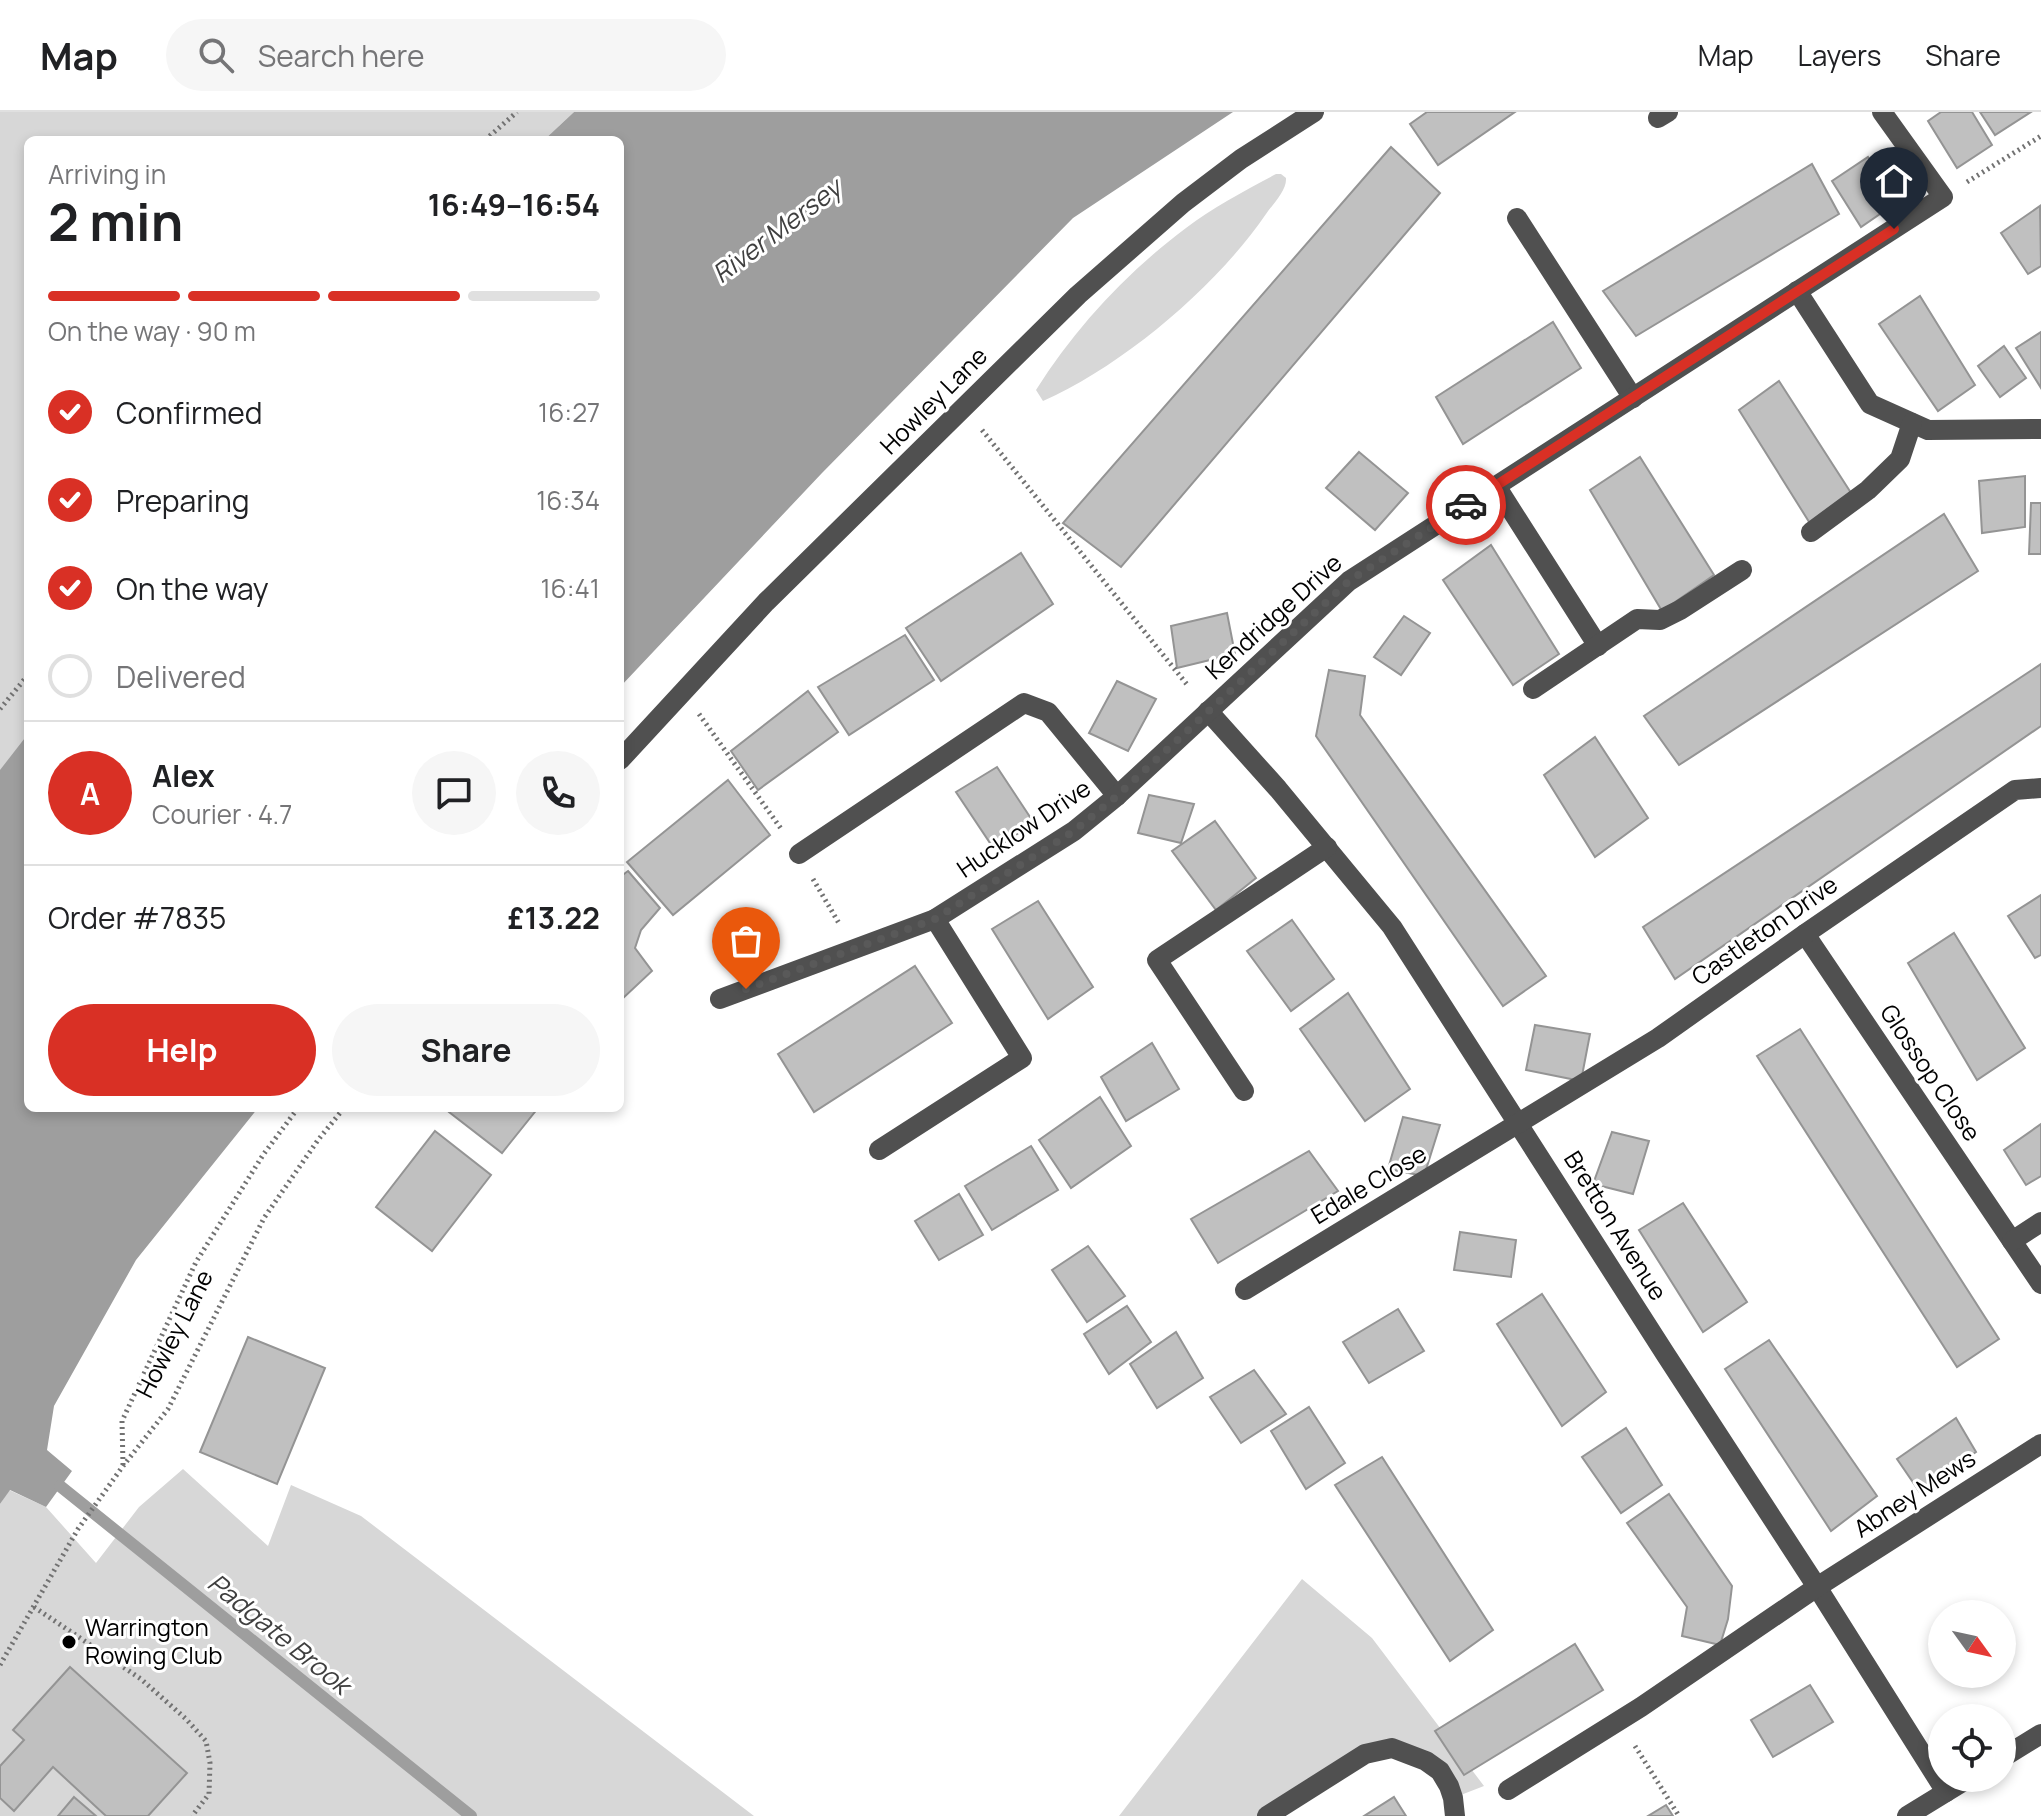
<!DOCTYPE html>
<meta charset="utf-8">
<style>
body{margin:0;font-family:Manrope,sans-serif;background:#f6f6f6;color:#202124;height:100vh;display:flex;flex-direction:column;font-size:30px;white-space:nowrap}
*{box-sizing:border-box;margin:0}
p{font-size:26px;color:#757577}
.icon{flex:none;width:44px;height:44px;fill:none;stroke:currentColor;stroke-width:2;stroke-linecap:round;stroke-linejoin:round}
.map{position:relative;flex:1;overflow:hidden}
.side{position:absolute;left:24px;top:24px;width:600px;height:976px;display:flex;flex-direction:column;background:#fff;border-radius:12px;box-shadow:0 4px 12px #0003}
.side>*{flex:none}
.needle{width:52px;rotate:123deg}
.controls{position:absolute;left:1928px;top:1488px;display:grid;gap:16px}
.controls a{display:grid;place-items:center;width:88px;height:88px;border-radius:50%;background:#fff;box-shadow:0 4px 12px #0003;font-size:40px}
.pin{position:absolute;display:grid;place-items:center;width:68px;height:68px;color:#fff;margin:-82px -34px;border-radius:50% 50% 50% 0;rotate:-45deg;box-shadow:0 0 8px #0007}
.pin .icon{rotate:45deg}
.courier{position:absolute;display:grid;place-items:center;width:80px;height:80px;margin:-40px;border:6px solid #d93025;border-radius:50%;background:#fff;color:#222;box-shadow:0 2px 10px #0007}
.headline em{font-style:normal;font-weight:700}
.headline div{display:flex;flex-direction:column-reverse}
.headline{display:flex;align-items:center;justify-content:space-between;height:136px;padding:0 24px}
h1{font-size:52px;font-weight:700;line-height:60px}
.bar{display:grid;grid-template-columns:repeat(4,1fr);gap:12px 8px;align-content:center;height:96px;padding:0 24px}
.bar i{height:10px;border-radius:6px;background:#e0e0e0}
.bar .selected{background:#d93025}
.bar p{grid-column:span 4}
.line{display:flex;align-items:center;gap:20px;padding:0 24px;border-top:2px solid #e0e0e0}
.line div{flex:1}
.round{display:grid;place-items:center;flex:none;width:84px;height:84px;border-radius:42px;background:#f6f6f6}
ol{padding:0 24px;list-style:none}
li{display:flex;align-items:center;gap:24px;height:88px}
li p{margin-inline-start:auto}
li .icon{padding:8px;border-radius:50%;background:#d93025;color:#fff;stroke-width:4}
li:last-child{color:#757577}
li i{width:44px;height:44px;border:4px solid #e0e0e0;border-radius:50%}
.cta{display:flex;gap:16px;margin-top:auto;padding:16px 24px}
.cta a{flex:1;height:92px;border-radius:48px;background:#d93025;color:#fff;font-size:32px;font-weight:700;line-height:92px;text-align:center}
.cta a+a{background:#f6f6f6;color:#202124}
header{display:flex;align-items:center;gap:48px;box-sizing:border-box;height:112px;padding:0 40px;background:#fff;border-bottom:2px solid #e0e0e0}
header strong{font-size:38px}
nav{display:flex;gap:44px;margin-inline-start:auto;font-size:28px}
.search{width:560px;height:72px;background:#f6f6f6;display:flex;align-items:center;gap:20px;box-sizing:border-box;padding:0 28px;border-radius:44px;color:#757577;font-size:30px}
.map>svg:first-child{display:block}
</style>
<header>
<strong>Map</strong>
<div class="search"><svg class="icon" aria-label="search" viewBox="0 0 24 24"><circle cx="10" cy="10" r="6"/><path d="M15 15l6 6"/></svg>Search here</div>
<nav><a>Map</a><a>Layers</a><a>Share</a></nav>
</header>
<div class="map">
<svg width="2041" height="1704" viewBox="0 0 2041 1704">
<rect width="100%" height="100%" fill="#fff"/>
<g fill="#d7d7d7">
<polygon points="0,0 574,0 544,28 28,28 28,624 0,659"/>
<path d="M 1276,62 L 1281,62 L 1286,66 C 1287,78 1273,92 1266,102 C 1216,175 1124,253 1043,289 L 1036,278 C 1075,216 1127,160 1186,116 C 1213,95 1246,78 1276,62 Z"/>
<polygon points="183,1357 268,1434 291,1373 361,1404 754,1704 148,1704 70,1556 14,1617 24,1628 0,1654 0,1392 9,1378 46,1395 96,1451 139,1395"/>
<polygon points="1302,1467 1372,1526 1484,1674 1453,1686 1440,1659 1392,1637 1267,1704 1119,1704"/>
<polygon points="53,1656 106,1704 96,1704 75,1685 58,1704 0,1704 0,1686 15,1698"/>
</g>
<g fill="#9e9e9e">
<polygon points="574,0 1233,0 1073,106 822,361 620,575 620,28 544,28"/>
<polygon points="28,622 28,996 258,996 136,1148 54,1294 47,1338 72,1359 46,1395 10,1378 0,1392 0,658"/>
</g>
<g fill="none" stroke-linecap="round" stroke-linejoin="round">
<polyline stroke="#9e9e9e" stroke-width="12" points="60,1374 471,1704"/>
</g>
<g fill="#c0c0c0" stroke="#949494" stroke-width="2">
<polygon points="1427,0 1515,0 1438,53 1410,12"/>
<polygon points="1941,0 1972,0 1992,33 1957,56 1928,9"/>
<polygon points="1980,0 2031,0 1995,23"/>
<polygon points="1391,35 1440,81 1121,455 1063,411"/>
<polygon points="1868,45 1896,91 1861,115 1832,69"/>
<polygon points="1812,52 1839,102 1636,224 1603,179"/>
<polygon points="2040,94 2041,154 2028,162 2001,121"/>
<polygon points="1920,184 1975,273 1938,299 1879,212"/>
<polygon points="1553,210 1581,256 1463,332 1436,285"/>
<polygon points="2041,220 2041,276 2016,236"/>
<polygon points="2004,234 2026,266 2000,285 1978,254"/>
<polygon points="1779,269 1853,384 1811,413 1739,298"/>
<polygon points="1359,340 1408,381 1375,418 1326,376"/>
<polygon points="1640,345 1714,463 1662,499 1590,378"/>
<polygon points="2025,364 2025,415 1982,421 1979,369"/>
<polygon points="2031,391 2041,391 2041,442 2029,442"/>
<polygon points="1944,402 1978,459 1679,653 1644,604"/>
<polygon points="1491,433 1559,542 1513,573 1443,468"/>
<polygon points="1021,441 1053,492 941,569 906,516"/>
<polygon points="1227,501 1235,542 1177,556 1171,514"/>
<polygon points="1404,504 1430,521 1401,563 1374,545"/>
<polygon points="905,523 934,568 849,623 818,575"/>
<polygon points="2041,552 2041,614 1675,867 1643,815"/>
<polygon points="1329,558 1365,564 1360,603 1546,864 1503,894 1316,624"/>
<polygon points="1117,569 1156,587 1128,639 1089,621"/>
<polygon points="808,579 838,620 758,678 731,639"/>
<polygon points="1595,625 1648,706 1595,745 1544,663"/>
<polygon points="997,655 1034,711 994,737 956,680"/>
<polygon points="728,668 770,723 673,803 627,750"/>
<polygon points="1149,683 1194,692 1181,731 1138,721"/>
<polygon points="1215,709 1256,766 1216,798 1172,739"/>
<polygon points="628,759 660,796 641,818 635,836 652,859 620,889 620,765"/>
<polygon points="2041,783 2041,843 2035,846 2008,804"/>
<polygon points="1038,789 1093,875 1048,907 992,817"/>
<polygon points="1292,808 1334,867 1291,899 1247,839"/>
<polygon points="1954,821 2025,936 1977,968 1908,851"/>
<polygon points="915,854 952,911 814,1000 778,942"/>
<polygon points="1348,881 1410,977 1365,1009 1300,917"/>
<polygon points="1535,913 1590,922 1581,969 1526,958"/>
<polygon points="1800,917 1999,1227 1957,1255 1757,944"/>
<polygon points="1152,931 1179,977 1126,1009 1101,965"/>
<polygon points="1100,985 1131,1034 1071,1076 1039,1028"/>
<polygon points="452,996 538,996 502,1041 449,1000"/>
<polygon points="1403,1005 1440,1013 1424,1064 1388,1057"/>
<polygon points="2041,1012 2041,1064 2026,1073 2004,1038"/>
<polygon points="435,1019 491,1063 432,1139 376,1095"/>
<polygon points="1612,1020 1649,1029 1633,1082 1593,1072"/>
<polygon points="1031,1034 1058,1078 992,1118 965,1074"/>
<polygon points="1309,1039 1338,1079 1218,1151 1191,1107"/>
<polygon points="959,1082 983,1123 939,1148 915,1109"/>
<polygon points="1683,1091 1747,1190 1703,1220 1639,1118"/>
<polygon points="1460,1120 1516,1128 1511,1165 1454,1158"/>
<polygon points="1088,1134 1125,1184 1087,1210 1052,1158"/>
<polygon points="1542,1182 1606,1280 1562,1314 1497,1212"/>
<polygon points="1127,1194 1151,1230 1109,1262 1084,1222"/>
<polygon points="1398,1197 1424,1239 1369,1271 1343,1230"/>
<polygon points="1176,1220 1203,1266 1157,1296 1130,1252"/>
<polygon points="248,1225 325,1256 277,1372 200,1340"/>
<polygon points="1769,1228 1877,1384 1831,1419 1725,1257"/>
<polygon points="1254,1258 1286,1302 1241,1331 1210,1285"/>
<polygon points="1309,1295 1345,1351 1306,1377 1271,1319"/>
<polygon points="1956,1306 1976,1340 1919,1379 1897,1347"/>
<polygon points="1626,1316 1662,1373 1621,1401 1582,1345"/>
<polygon points="1382,1345 1493,1518 1450,1549 1335,1373"/>
<polygon points="1669,1382 1732,1474 1728,1507 1720,1533 1682,1524 1687,1495 1627,1411"/>
<polygon points="1575,1532 1603,1578 1464,1663 1435,1619"/>
<polygon points="70,1555 187,1661 148,1704 106,1704 53,1655 14,1699 0,1686 0,1654 24,1628 13,1618"/>
<polygon points="1810,1573 1833,1610 1773,1645 1751,1608"/>
<polygon points="74,1685 96,1704 58,1704"/>
<polygon points="1394,1685 1406,1704 1364,1704"/>
<polygon points="1666,1693 1673,1704 1648,1704"/>
</g>
<g fill="none" stroke-linecap="round" stroke-linejoin="round">
<g stroke="#727272" stroke-width="5" stroke-dasharray="2 4" stroke-linecap="butt">
<polyline points="485,28 517,0"/>
<polyline points="1967,70 2041,24"/>
<polyline points="982,318 1189,575"/>
<polyline points="0,597 28,563"/>
<polyline points="699,602 782,718"/>
<polyline points="813,767 840,813"/>
<polyline points="123,1353 122,1309 196,1150 263,1043 298,996"/>
<polyline points="34,1495 141,1567 186,1607 206,1629 210,1651 209,1682 192,1704"/>
<polyline points="0,1553 78,1417 123,1354 168,1297 264,1106 318,1028 344,996"/>
<polyline points="1635,1634 1679,1704"/>
</g>
<g stroke="#505050" stroke-width="20">
<polyline points="1658,6 1668,0"/>
<polyline points="1517,106 1633,286"/>
<polyline points="1797,179 1870,292 1928,318 2041,317"/>
<polyline points="1496,374 1598,534"/>
<polyline points="1811,420 1868,378 1900,347 1912,311"/>
<polyline points="1533,577 1637,507 1660,508 1680,498 1742,458"/>
<polyline points="1208,599 1278,677 1392,815 1666,1243 1817,1475 1946,1680"/>
<polyline points="620,648 766,490 1078,183 1183,91 1241,47 1314,0"/>
<polyline points="799,742 1024,591 1048,600 1117,684"/>
<polyline points="1805,822 2041,1172"/>
<polyline points="720,887 935,807 1074,719 1117,684 1349,469 1943,85 1882,0"/>
<polyline points="1244,979 1157,848 1327,735"/>
<polyline points="879,1038 1022,946 935,807"/>
<polyline points="2012,1129 2041,1110"/>
<polyline points="1245,1178 1658,926 1805,822 2015,678 2041,676"/>
<polyline points="2002,1646 2041,1622"/>
<polyline points="1508,1678 1641,1595 1817,1475 2041,1332"/>
<polyline points="1267,1704 1365,1642 1392,1636 1426,1649 1440,1659 1449,1674 1453,1686 1455,1704"/>
<polyline points="1907,1704 1969,1666"/>
</g>
</g>
<g fill="none" stroke-linecap="round" stroke-linejoin="round">
<polyline stroke="#595959" stroke-width="8" stroke-dasharray="0 14.4" points="746,877 935,807 1074,719 1117,684 1349,469 1466,393"/>
<polyline stroke="#d93025" stroke-width="10" points="1466,393 1894,117"/>
</g>
<circle fill="#000" stroke="#fff" stroke-width="3" cx="69" cy="1530" r="8"/>
<g text-anchor="middle" stroke-width="6" stroke-linejoin="round" paint-order="stroke">
<g font-size="24" fill="#000" stroke="#fff">
<text transform="translate(934 289) rotate(-45)" y="8">Howley Lane</text>
<text transform="translate(1274 505) rotate(-42)" y="8">Kendridge Drive</text>
<text transform="translate(1024 717) rotate(-34)" y="8">Hucklow Drive</text>
<text transform="translate(1765 819) rotate(-35)" y="8">Castleton Drive</text>
<text transform="translate(1930 961) rotate(56)" y="8">Glossop Close</text>
<text transform="translate(1369 1073) rotate(-31)" y="8">Edale Close</text>
<text transform="translate(1615 1114) rotate(58)" y="8">Bretton Avenue</text>
<text transform="translate(175 1222) rotate(-63)" y="8">Howley Lane</text>
<text transform="translate(1915 1382) rotate(-33)" y="8">Abney Mews</text>
</g>
<g font-size="24" fill="#000" stroke="#fff" text-anchor="start">
<text x="85" y="1524">Warrington<tspan x="85" dy="28">Rowing Club</tspan></text>
</g>
<g font-size="26" font-style="italic" fill="#3f3f3f" stroke="#fff">
<text transform="translate(777 119) rotate(-37)" y="9">River Mersey</text>
<text transform="translate(279 1522) rotate(39)" y="9">Padgate Brook</text>
</g>
</g>
</svg>
<div class="controls">
<a><svg class="needle" viewBox="-14 -14 28 28"><path d="M0-13l5 13h-10z" fill="#e53935"/><path d="M0 13l5-13h-10z" fill="#757577"/></svg></a>
<a><svg class="icon" aria-label="locate" viewBox="0 0 24 24"><circle cx="12" cy="12" r="6"/><path d="M12 2v4M12 18v4M2 12h4M18 12h4"/></svg></a>
</div>
<div class="pin" style="left:746px;top:877px;background:#ea580c"><svg class="icon" aria-label="bag" viewBox="0 0 24 24"><path d="M5 8h14l-1 12H6zM9 8a3 3 0 0 1 6 0"/></svg></div>
<div class="pin" style="left:1894px;top:117px;background:#1f2937"><svg class="icon" aria-label="home" viewBox="0 0 24 24"><path d="M3 11l9-7 9 7M6 9v11h12V9"/></svg></div>
<div class="courier" style="left:1466px;top:393px"><svg class="icon" aria-label="car" viewBox="0 0 24 24"><path d="M5 17H2v-5l4-1 3-4h7l3 4 3 1v5h-3M9 17h6M6 11h13"/><circle cx="7" cy="17" r="2"/><circle cx="17" cy="17" r="2"/></svg></div>
<section class="side">
<div class="headline"><div><h1>2 min</h1><p>Arriving in</p></div><em>16:49–16:54</em></div>
<div class="bar"><i class="selected"></i><i class="selected"></i><i class="selected"></i><i></i><p>On the way · 90 m</p></div>
<ol>
<li><svg class="icon" aria-label="check" viewBox="0 0 24 24"><path d="M5 12l5 5 9-10"/></svg>Confirmed<p>16:27</p></li>
<li><svg class="icon" aria-label="check" viewBox="0 0 24 24"><path d="M5 12l5 5 9-10"/></svg>Preparing<p>16:34</p></li>
<li><svg class="icon" aria-label="check" viewBox="0 0 24 24"><path d="M5 12l5 5 9-10"/></svg>On the way<p>16:41</p></li>
<li><i></i>Delivered</li>
</ol>
<div class="line" style="height:144px"><b class="round" style="background:#d93025;color:#fff">A</b><div><b>Alex</b><p>Courier · 4.7</p></div><a class="round"><svg class="icon" aria-label="chat" viewBox="0 0 24 24"><path d="M4 5h16v11H9l-5 4z"/></svg></a><a class="round"><svg class="icon" aria-label="phone" viewBox="0 0 24 24"><path d="M5 4h4l2 5-3 2q2 4 5 5l2-3 5 2v4C11 20 4 13 5 4z"/></svg></a></div>
<div class="line" style="height:104px"><div>Order #7835</div><b>£13.22</b></div>
<div class="cta"><a>Help</a><a>Share</a></div>
</section>
</div>
